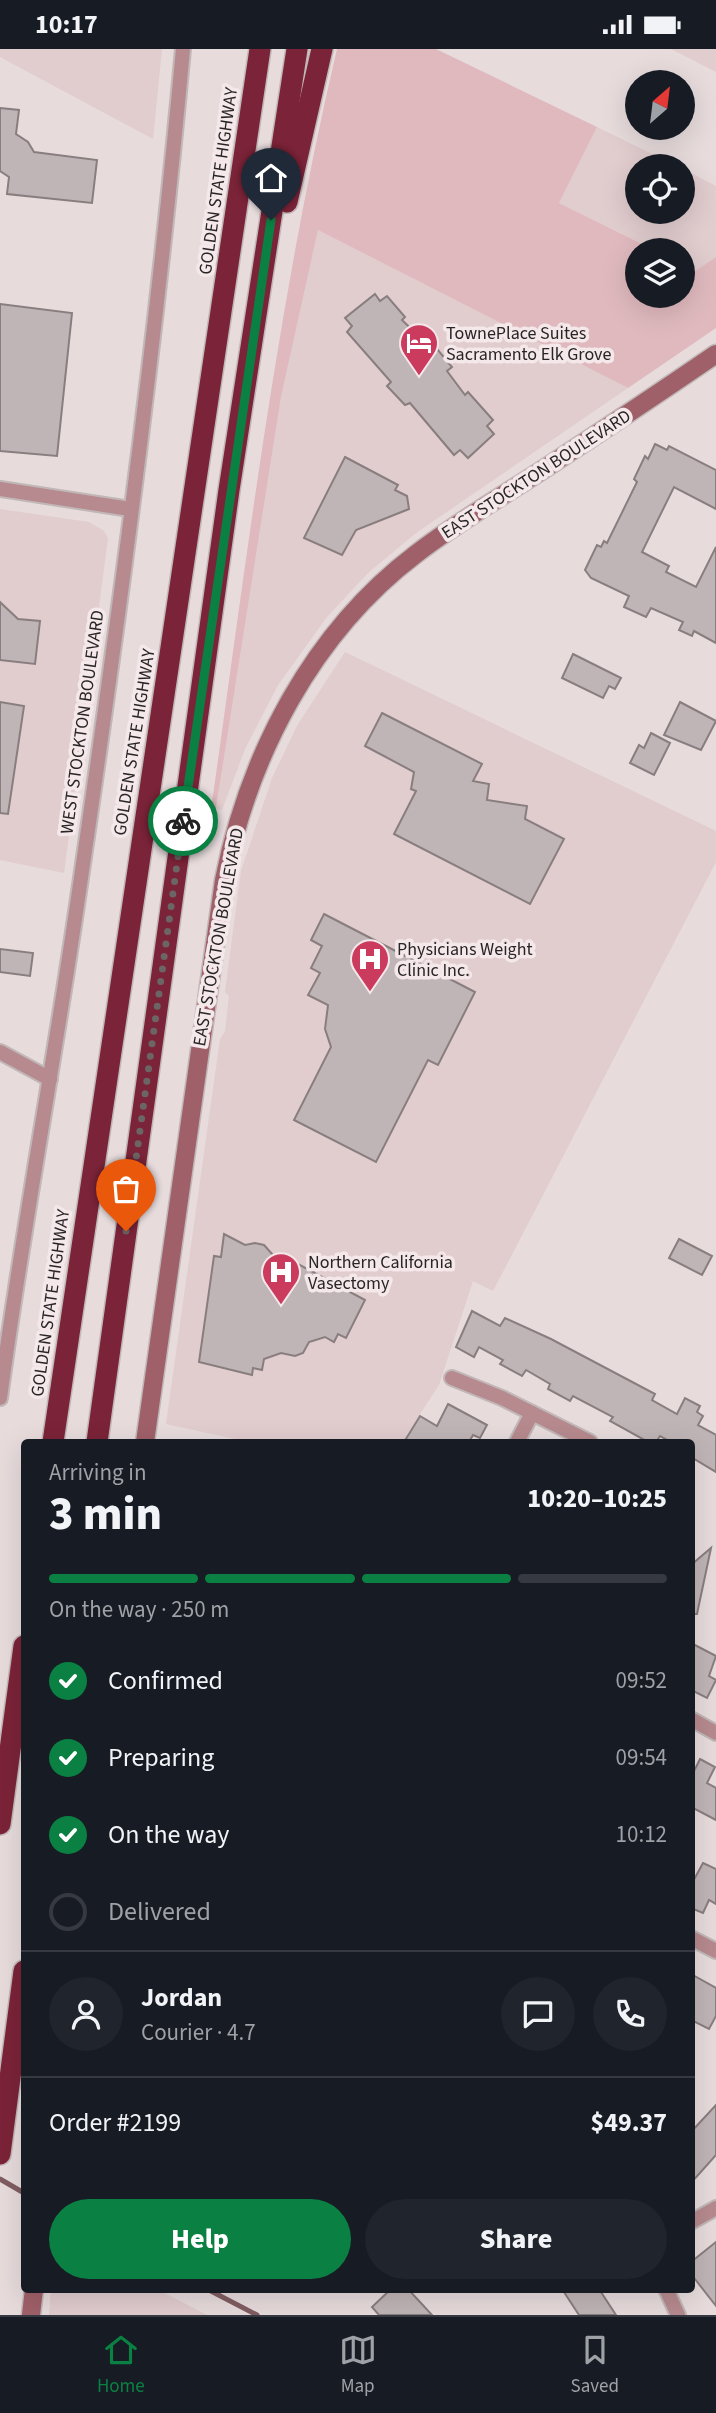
<!DOCTYPE html>
<meta charset="utf-8">
<style>
body{margin:0;font-family:"Source Sans 3",sans-serif;background:#20242c;color:#f1f3f6;height:100vh;display:flex;flex-direction:column;font-size:26px;white-space:nowrap}
*{box-sizing:border-box;margin:0}
p{font-size:23px;color:#9ea1a6}
.icon{flex:none;width:38px;height:38px;fill:none;stroke:currentColor;stroke-width:2;stroke-linecap:round;stroke-linejoin:round}
.map{position:relative;flex:1;overflow:hidden}
.panel{position:absolute;left:21px;top:1390px;width:674px;height:854px;display:flex;flex-direction:column;background:#171b24;border-radius:7px;box-shadow:0 7px 28px #0002}
.panel>*{flex:none}
.needle{width:46px;rotate:28deg}
.tools{position:absolute;left:625px;top:21px;display:grid;gap:14px}
.tools a{display:grid;place-items:center;width:70px;height:70px;border-radius:50%;background:#171b24;box-shadow:0 7px 28px #0002;font-size:35px}
.pin{position:absolute;display:grid;place-items:center;width:60px;height:60px;color:#fff;margin:-72px -30px;border-radius:50% 50% 50% 0;rotate:-45deg;box-shadow:0 0 7px #0007}
.pin .icon{rotate:45deg}
.courier{position:absolute;display:grid;place-items:center;width:70px;height:70px;margin:-35px;border:5px solid #0b8043;border-radius:50%;background:#fff;color:#222;box-shadow:0 2px 9px #0007}
.overview em{font-style:normal;font-weight:800}
.overview div{display:flex;flex-direction:column-reverse}
.overview{display:flex;align-items:center;justify-content:space-between;height:119px;padding:0 28px}
h1{font-size:46px;font-weight:800;line-height:52px}
.bar{display:grid;grid-template-columns:repeat(4,1fr);gap:10px 7px;align-content:center;height:84px;padding:0 28px}
.bar i{height:9px;border-radius:5px;background:#363941}
.bar .active{background:#0b8043}
.bar p{grid-column:span 4}
.line{display:flex;align-items:center;gap:18px;padding:0 28px;border-top:2px solid #363941}
.line div{flex:1}
.round{display:grid;place-items:center;flex:none;width:74px;height:74px;border-radius:37px;background:#20242c}
ol{padding:0 28px;list-style:none}
li{display:flex;align-items:center;gap:21px;height:77px}
li p{margin-inline-start:auto}
li .icon{padding:7px;border-radius:50%;background:#0b8043;color:#fff;stroke-width:4}
li:last-child{color:#9ea1a6}
li i{width:38px;height:38px;border:4px solid #363941;border-radius:50%}
.button{display:flex;gap:14px;margin-top:auto;padding:14px 28px}
.button a{flex:1;height:80px;border-radius:42px;background:#0b8043;color:#fff;font-size:28px;font-weight:800;line-height:80px;text-align:center}
.button a+a{background:#20242c;color:#f1f3f6}
.status{display:flex;justify-content:space-between;align-items:center;height:49px;padding:0 35px;background:#171b24;direction:ltr}
.status svg{height:19px;fill:currentColor}
.menu{display:flex;justify-content:space-around;align-items:center;height:98px;border-top:2px solid #363941;background:#171b24;font-size:19px;color:#9ea1a6}
.menu a{display:grid;justify-items:center;gap:4px}
.menu .active{color:#0b8043}
.map>svg:first-child{display:block}
</style>
<div class="status"><b>10:17</b><svg viewBox="0 0 49 12"><path d="M0 12V9h3v3zM5 12V6h3v6zM10 12V3h3v9zM15 12V0h3v12zM26 1h20v11H26zM47 4h2v5h-2z"/></svg></div>
<div class="map">
<svg width="716" height="2266" viewBox="0 0 716 2266">
<rect width="100%" height="100%" fill="#e7dbdc"/>
<g fill="#e1ccce">
<polygon points="0,0 162,0 153,90 0,8"/>
<polygon points="671,0 716,0 716,23"/>
<polygon points="597,78 677,117 637,117 637,163 682,163 683,120 716,137 716,208 695,222 683,215 682,201 654,201 559,154"/>
<polygon points="318,181 628,339 416,484 368,524 327,568 278,636 245,700 222,761 216,759 281,348"/>
<polygon points="0,460 89,473 104,482 108,489 64,824 0,811"/>
<polygon points="345,603 716,782 716,813 493,1242 473,1232 439,1336 407,1385 406,1393 249,1393 166,1375 220,990 225,982 229,947 225,943 241,822 272,729 298,675"/>
<polygon points="51,2240 157,2240 207,2266 49,2266"/>
</g>
<path fill="#dfb9bd" d="M 337,0 L 436,0 L 597,78 L 559,154 L 654,201 L 637,201 L 637,247 L 682,247 L 683,215 L 695,222 L 716,208 L 716,279 L 628,339 L 318,181 L 281,348 L 216,759 L 211,761 C 247,506 278,250 337,0 Z"/>
<g fill="none" stroke-linecap="round" stroke-linejoin="round">
<g stroke="#805d61" stroke-width="5">
<polyline points="0,2130 24,2144"/>
<polyline points="207,2240 257,2266"/>
</g>
</g>
<g fill="#c0b5b6" stroke="#897e7f" stroke-width="2">
<polygon points="0,59 19,61 16,85 28,93 34,103 97,111 92,154 7,145 9,128 0,122"/>
<polygon points="375,245 380,252 387,247 405,268 402,271 430,298 433,295 452,318 447,322 465,346 468,343 493,371 487,377 494,385 468,409 460,401 454,406 410,354 405,356 387,337 391,333 347,283 352,277 345,269"/>
<polygon points="0,255 72,264 57,407 0,402"/>
<polygon points="655,395 667,401 669,397 716,421 716,460 674,438 642,503 669,517 666,523 696,538 716,498 716,594 694,582 692,587 679,581 683,573 651,559 646,568 624,558 629,547 591,529 585,521 597,496 601,498 604,492 607,494 637,433 634,430 645,407 648,410"/>
<polygon points="345,408 398,436 395,441 407,447 409,460 356,481 342,506 304,489"/>
<polygon points="0,553 18,570 40,572 35,615 0,611"/>
<polygon points="573,605 621,629 615,640 609,637 603,649 562,629"/>
<polygon points="0,653 24,657 8,765 0,764"/>
<polygon points="680,653 716,672 701,701 664,686"/>
<polygon points="382,664 482,715 473,732 489,735 487,751 527,757 525,770 564,790 530,855 394,785 416,742 411,740 414,723 365,697"/>
<polygon points="651,684 670,694 654,726 630,714 639,696 644,699"/>
<polygon points="324,865 475,943 438,1016 428,1011 376,1113 294,1071 331,998 325,980 328,956 308,946 320,924 311,919 322,897 311,891"/>
<polygon points="0,900 33,904 30,927 0,923"/>
<polygon points="224,1185 245,1196 255,1194 264,1196 281,1215 285,1208 365,1251 346,1289 338,1285 334,1293 325,1288 309,1293 303,1304 295,1307 281,1304 264,1310 262,1321 253,1319 252,1326 199,1313 214,1207 221,1208"/>
<polygon points="679,1190 712,1207 702,1226 669,1209"/>
<polygon points="472,1262 500,1277 505,1269 551,1290 655,1345 652,1351 677,1365 685,1349 700,1357 697,1363 703,1367 698,1376 716,1386 716,1423 691,1408 691,1393 671,1393 660,1387 656,1393 648,1393 610,1372 613,1368 573,1347 570,1352 548,1340 550,1335 526,1321 522,1327 500,1315 503,1311 479,1298 474,1308 456,1298"/>
<polygon points="448,1355 487,1376 480,1389 473,1386 469,1393 404,1393 420,1367 437,1377"/>
<polygon points="711,1499 697,1565 691,1565 691,1516"/>
<polygon points="691,1594 716,1607 709,1627 716,1631 707,1649 691,1641"/>
<polygon points="700,1710 715,1718 707,1734 716,1739 716,1771 691,1758 691,1728"/>
<polygon points="703,1814 716,1820 716,1855 709,1851 703,1864 691,1859 691,1836"/>
<polygon points="691,1925 716,1939 716,1967 709,1980 691,1971"/>
<polygon points="716,2056 716,2106 691,2134 691,2083"/>
<polygon points="716,2193 716,2257 691,2225 691,2213"/>
<polygon points="391,2240 408,2240 432,2266 379,2266 372,2258"/>
<polygon points="562,2240 599,2240 616,2266 579,2266"/>
</g>
<g fill="none" stroke-linecap="round" stroke-linejoin="round">
<defs>
<g id="street">
<polyline points="0,440 130,460"/>
<polyline points="0,1003 50,1030"/>
<polyline points="452,1329 502,1349 590,1393"/>
<path d="M 0,1349 C 22,1184 53,1020 77,856 C 119,572 157,286 183,0"/>
<polyline points="517,1393 532,1364"/>
<polyline points="691,1670 716,1684"/>
<polyline points="691,1889 716,1902"/>
<polyline points="691,2173 716,2159"/>
<polyline points="666,2240 678,2266"/>
</g>
<g id="secondary">
<path d="M 145,1393 L 224,831 C 249,706 312,584 416,505 C 456,474 501,448 544,420 C 602,382 659,344 716,305"/>
<polyline points="31,2266 34,2240"/>
</g>
<g id="highway">
<polyline points="287,153 322,0"/>
<polyline points="53,1393 260,0"/>
<polyline points="97,1393 229,441 297,0"/>
<polyline points="0,1775 24,1597"/>
<polyline points="0,2105 24,1922"/>
</g>
</defs>
<use href="#street" stroke="#c1b7b7" stroke-width="18"/>
<use href="#secondary" stroke="#c1b7b7" stroke-width="21"/>
<use href="#highway" stroke="#c1b7b7" stroke-width="24"/>
<use href="#street" stroke="#b68a8f" stroke-width="14"/>
<use href="#secondary" stroke="#9f6069" stroke-width="18"/>
<use href="#highway" stroke="#7b2338" stroke-width="21"/>
</g>
<g fill="none" stroke-linecap="round" stroke-linejoin="round">
<polyline stroke="#6c6565" stroke-width="7" stroke-dasharray="0 12.6" points="126,1182 183,772"/>
<polyline stroke="#0b8043" stroke-width="9" points="183,772 271,171"/>
</g>
<defs>
<symbol id="hotel-pin" viewBox="-11 -11 22 30"><path d="M0 17L-7.5 6A9.5 9.5 0 1 1 7.5 6Z" fill="#ca3b5e" stroke="#f4e8ea"/><path d="M-6-4.5h1.5V1H6V5H4.5V3h-9V5H-6ZM-4 0a1.8 1.8 0 1 1 3.6 0ZM.5 0V-2.5h3Q6-2.5 6 0Z" fill="#fff"/></symbol>
<symbol id="hospital-pin" viewBox="-11 -11 22 30"><path d="M0 17L-7.5 6A9.5 9.5 0 1 1 7.5 6Z" fill="#ca3b5e" stroke="#f4e8ea"/><path d="M-5-5h3v3.5h4V-5h3V5h-3V1.5h-4V5h-3Z" fill="#fff"/></symbol>
</defs>
<g fill-rule="evenodd">
<use href="#hotel-pin" x="397" y="272" width="44" height="60"/>
<use href="#hospital-pin" x="348" y="888" width="44" height="60"/>
<use href="#hospital-pin" x="259" y="1201" width="44" height="60"/>
</g>
<g text-anchor="middle" stroke-width="7" stroke-linejoin="round" paint-order="stroke">
<g font-size="18" fill="#292525" stroke="#f4e8ea">
<text transform="translate(218 132) rotate(-82)" y="6">GOLDEN STATE HIGHWAY</text>
<text transform="translate(536 425) rotate(-33)" y="6">EAST STOCKTON BOULEVARD</text>
<text transform="translate(82 673) rotate(-82)" y="6">WEST STOCKTON BOULEVARD</text>
<text transform="translate(134 693) rotate(-81)" y="6">GOLDEN STATE HIGHWAY</text>
<text transform="translate(218 888) rotate(-80)" y="6">EAST STOCKTON BOULEVARD</text>
<text transform="translate(50 1254) rotate(-82)" y="6">GOLDEN STATE HIGHWAY</text>
</g>
<g font-size="18" fill="#292525" stroke="#f4e8ea" text-anchor="start">
<text x="446" y="290">TownePlace Suites<tspan x="446" dy="21">Sacramento Elk Grove</tspan></text>
<text x="397" y="906">Physicians Weight<tspan x="397" dy="21">Clinic Inc.</tspan></text>
<text x="308" y="1219">Northern California<tspan x="308" dy="21">Vasectomy</tspan></text>
</g>
</g>
</svg>
<div class="tools">
<a><svg class="needle" viewBox="-14 -14 28 28"><path d="M0-13l5 13h-10z" fill="#e53935"/><path d="M0 13l5-13h-10z" fill="#9ea1a6"/></svg></a>
<a><svg class="icon" aria-label="locate" viewBox="0 0 24 24"><circle cx="12" cy="12" r="6"/><path d="M12 2v4M12 18v4M2 12h4M18 12h4"/></svg></a>
<a><svg class="icon" aria-label="layers" viewBox="0 0 24 24"><path d="M12 4l9 5-9 5-9-5zM3 14l9 5 9-5"/></svg></a>
</div>
<div class="pin" style="left:126px;top:1182px;background:#ea580c"><svg class="icon" aria-label="bag" viewBox="0 0 24 24"><path d="M5 8h14l-1 12H6zM9 8a3 3 0 0 1 6 0"/></svg></div>
<div class="pin" style="left:271px;top:171px;background:#1f2937"><svg class="icon" aria-label="home" viewBox="0 0 24 24"><path d="M3 11l9-7 9 7M6 9v11h12V9"/></svg></div>
<div class="courier" style="left:183px;top:772px"><svg class="icon" aria-label="bike" viewBox="0 0 24 24"><circle cx="6" cy="16" r="4"/><circle cx="18" cy="16" r="4"/><path d="M6 16l4-8h5l3 8M10 8l3 8H6M13 5h3"/></svg></div>
<section class="panel">
<div class="overview"><div><h1>3 min</h1><p>Arriving in</p></div><em>10:20–10:25</em></div>
<div class="bar"><i class="active"></i><i class="active"></i><i class="active"></i><i></i><p>On the way · 250 m</p></div>
<ol>
<li><svg class="icon" aria-label="check" viewBox="0 0 24 24"><path d="M5 12l5 5 9-10"/></svg>Confirmed<p>09:52</p></li>
<li><svg class="icon" aria-label="check" viewBox="0 0 24 24"><path d="M5 12l5 5 9-10"/></svg>Preparing<p>09:54</p></li>
<li><svg class="icon" aria-label="check" viewBox="0 0 24 24"><path d="M5 12l5 5 9-10"/></svg>On the way<p>10:12</p></li>
<li><i></i>Delivered</li>
</ol>
<div class="line" style="height:126px"><a class="round"><svg class="icon" aria-label="person" viewBox="0 0 24 24"><circle cx="12" cy="8" r="4"/><path d="M4 21q1-7 8-7t8 7"/></svg></a><div><b>Jordan</b><p>Courier · 4.7</p></div><a class="round"><svg class="icon" aria-label="chat" viewBox="0 0 24 24"><path d="M4 5h16v11H9l-5 4z"/></svg></a><a class="round"><svg class="icon" aria-label="phone" viewBox="0 0 24 24"><path d="M5 4h4l2 5-3 2q2 4 5 5l2-3 5 2v4C11 20 4 13 5 4z"/></svg></a></div>
<div class="line" style="height:91px"><div>Order #2199</div><b>$49.37</b></div>
<div class="button"><a>Help</a><a>Share</a></div>
</section>
</div>
<nav class="menu">
<a class="active"><svg class="icon" aria-label="home" viewBox="0 0 24 24"><path d="M3 11l9-7 9 7M6 9v11h12V9"/></svg>Home</a>
<a><svg class="icon" aria-label="map" viewBox="0 0 24 24"><path d="M3 6l6-2 6 2 6-2v14l-6 2-6-2-6 2zM9 4v14M15 6v14"/></svg>Map</a>
<a><svg class="icon" aria-label="saved" viewBox="0 0 24 24"><path d="M7 4h10v16l-5-4-5 4z"/></svg>Saved</a>
</nav>
